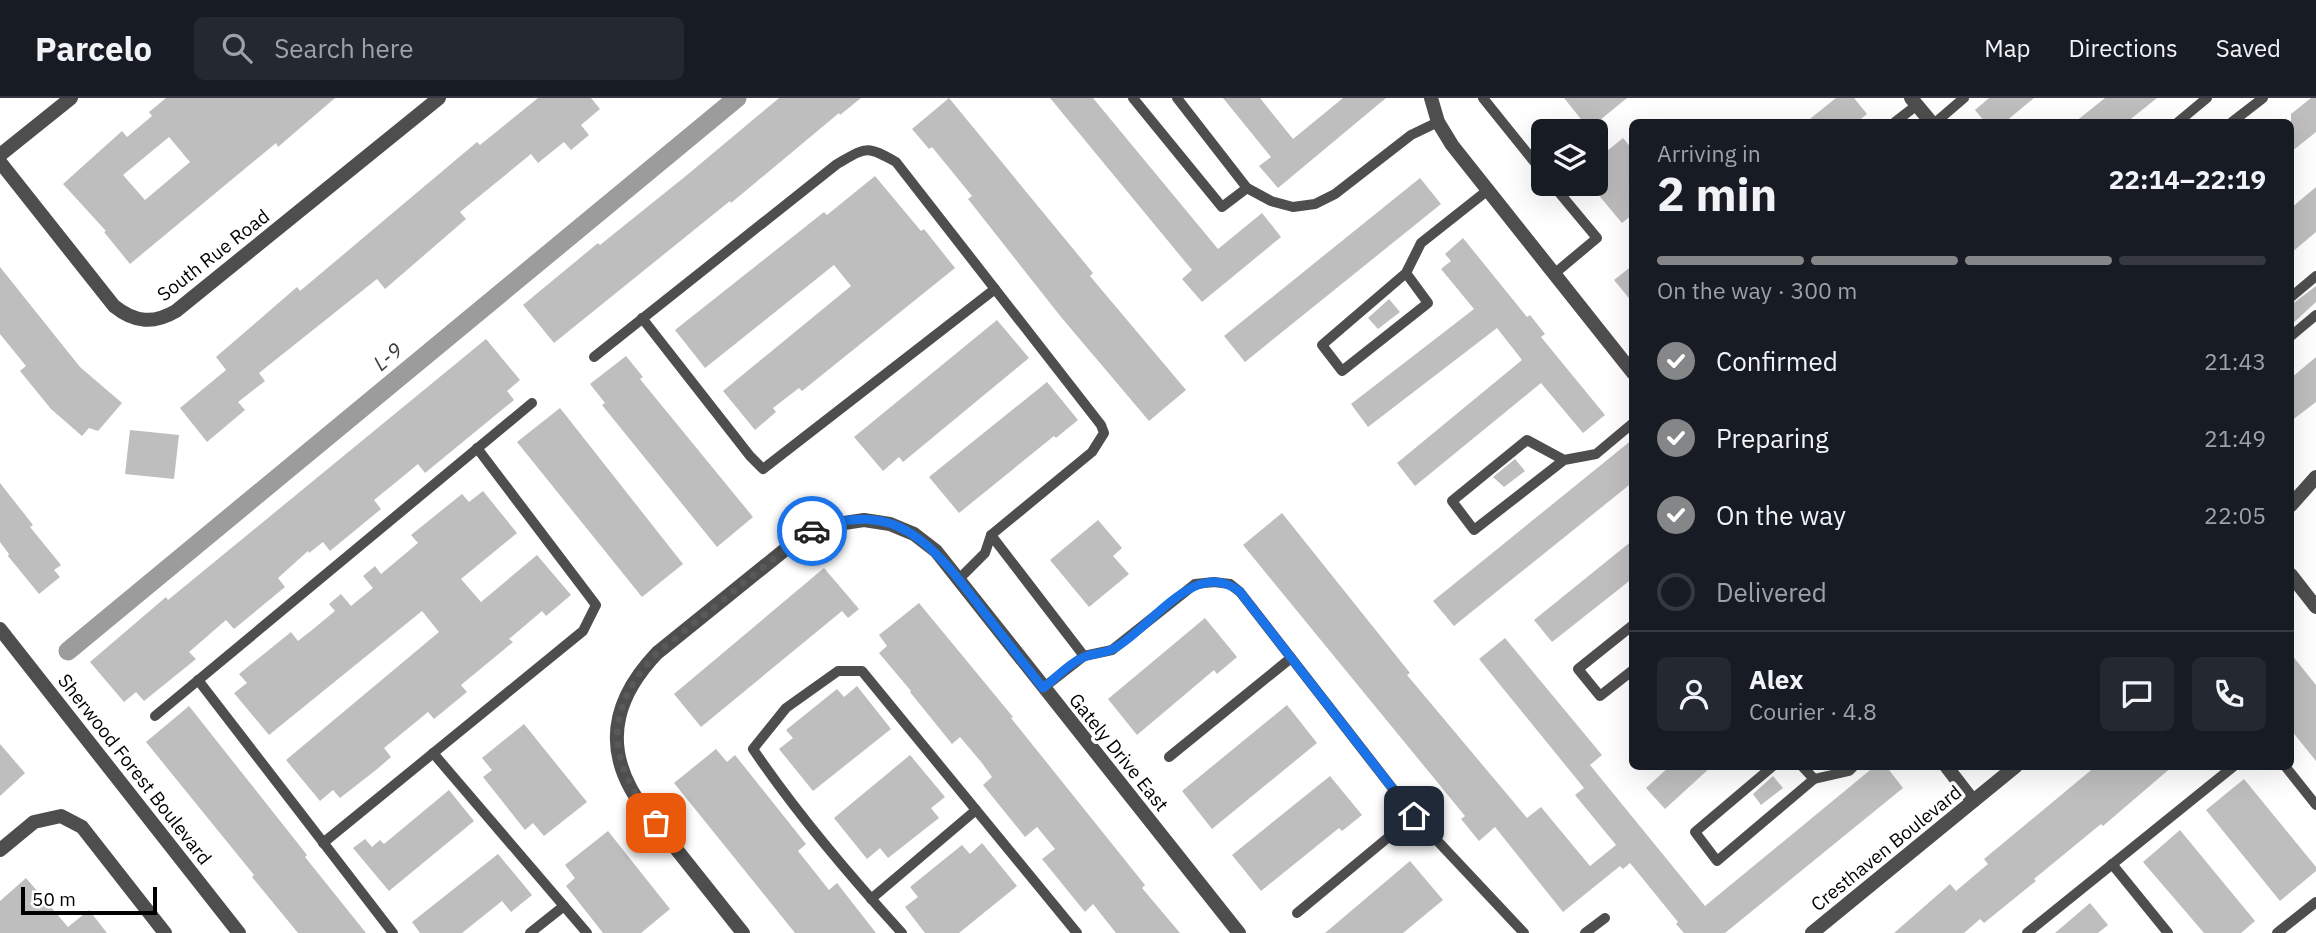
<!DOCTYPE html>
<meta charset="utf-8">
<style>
body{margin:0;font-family:"IBM Plex Sans",sans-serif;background:#242831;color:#f1f3f6;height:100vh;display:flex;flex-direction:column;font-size:26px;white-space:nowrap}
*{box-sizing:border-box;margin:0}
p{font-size:23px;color:#9ea1a6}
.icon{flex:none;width:38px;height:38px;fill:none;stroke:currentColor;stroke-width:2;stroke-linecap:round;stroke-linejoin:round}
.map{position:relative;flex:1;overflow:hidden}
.sheet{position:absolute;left:1629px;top:21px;width:665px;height:651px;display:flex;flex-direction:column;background:#171b24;border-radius:10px;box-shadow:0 7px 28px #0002}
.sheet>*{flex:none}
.tools{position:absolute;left:1531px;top:21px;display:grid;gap:14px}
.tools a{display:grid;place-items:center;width:77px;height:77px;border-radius:10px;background:#171b24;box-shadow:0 7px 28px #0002;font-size:35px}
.scale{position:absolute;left:21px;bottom:18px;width:136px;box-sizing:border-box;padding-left:7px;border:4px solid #000;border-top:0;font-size:19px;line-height:24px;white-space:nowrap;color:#000;-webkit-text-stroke:5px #fff;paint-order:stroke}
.pin{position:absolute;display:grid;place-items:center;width:60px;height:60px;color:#fff;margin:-30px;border-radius:14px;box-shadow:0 4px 10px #0006}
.courier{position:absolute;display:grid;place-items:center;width:70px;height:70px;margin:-35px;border:5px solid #1a73e8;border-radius:50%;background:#fff;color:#222;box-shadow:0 2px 9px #0007}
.headline em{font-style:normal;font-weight:700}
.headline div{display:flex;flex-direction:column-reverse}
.headline{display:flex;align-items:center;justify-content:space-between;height:119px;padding:0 28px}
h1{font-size:46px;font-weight:700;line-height:52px}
.bar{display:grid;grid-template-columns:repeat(4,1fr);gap:10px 7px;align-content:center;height:84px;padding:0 28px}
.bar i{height:9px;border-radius:5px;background:#363941}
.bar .selected{background:#858687}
.bar p{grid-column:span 4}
.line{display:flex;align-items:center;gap:18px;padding:0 28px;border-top:2px solid #363941}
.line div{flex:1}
.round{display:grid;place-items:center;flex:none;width:74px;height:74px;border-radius:10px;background:#242831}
ol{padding:0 28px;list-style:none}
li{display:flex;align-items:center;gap:21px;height:77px}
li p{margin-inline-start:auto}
li .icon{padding:7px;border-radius:50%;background:#858687;color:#fff;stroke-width:4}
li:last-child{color:#9ea1a6}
li i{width:38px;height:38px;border:4px solid #363941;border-radius:50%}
header{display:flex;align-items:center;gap:42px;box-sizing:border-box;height:98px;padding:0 35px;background:#171b24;border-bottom:2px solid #363941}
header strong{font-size:33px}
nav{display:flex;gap:38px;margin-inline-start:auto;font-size:24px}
.search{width:490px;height:63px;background:#242831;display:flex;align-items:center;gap:18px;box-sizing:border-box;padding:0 24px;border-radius:10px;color:#9ea1a6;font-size:26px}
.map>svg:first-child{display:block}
</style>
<header>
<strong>Parcelo</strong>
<div class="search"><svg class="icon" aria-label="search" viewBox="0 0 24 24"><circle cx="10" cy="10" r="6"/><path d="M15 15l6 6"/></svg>Search here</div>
<nav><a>Map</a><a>Directions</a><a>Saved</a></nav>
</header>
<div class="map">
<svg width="2316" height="835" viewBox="0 0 2316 835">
<rect width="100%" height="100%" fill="#fff"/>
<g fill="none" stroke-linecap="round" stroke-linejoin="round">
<polyline stroke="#9c9c9c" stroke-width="19" points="68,553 737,0"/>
</g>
<g fill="#bebebe" fill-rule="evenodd">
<path d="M 166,0 L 335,0 L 278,49 L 276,45 L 130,166 L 104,134 L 106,133 L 63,86 L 122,33 L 127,39 L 152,18 L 149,14 ZM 169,39 L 190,64 L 145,102 L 123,77 Z"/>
<polygon points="538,0 591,0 600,11 581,27 589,37 571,52 564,44 538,65 531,56 460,114 466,121 385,191 377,181 259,275 265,283 238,304 245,312 207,344 180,310 226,272 216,259 297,189 300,193 477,44 480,47"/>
<polygon points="779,0 861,0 840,17 839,15 731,105 730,103 554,245 523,207 598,145 600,147 687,77"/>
<polygon points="949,0 1093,175 1090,178 1186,292 1149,323 1061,219 968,101 972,98 932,49 929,51 912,31"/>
<polygon points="1050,0 1093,0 1218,151 1262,115 1281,139 1202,204 1182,181 1192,172"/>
<polygon points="1223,0 1260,0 1293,41 1343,0 1386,0 1278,90 1259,68 1271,59"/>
<polygon points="1564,0 1627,0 1589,31"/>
<polygon points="1836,0 1854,0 1867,16 1857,24 1806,24"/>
<polygon points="1989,0 2034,0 2005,24 1985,24 1975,12"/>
<polygon points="2105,0 2157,0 2127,24 2075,24"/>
<polygon points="2311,0 2316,0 2316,34 2291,54 2291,16"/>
<polygon points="1623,40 1633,52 1633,116 1622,125 1596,94 1596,62"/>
<polygon points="875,78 921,133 924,131 955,170 802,293 799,290 773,310 776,314 755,332 723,293 851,188 834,167 705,270 675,232 824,114 827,117"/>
<polygon points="1420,80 1441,106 1245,264 1224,238"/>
<polygon points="2316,89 2316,134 2291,155 2291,110"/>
<polygon points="1463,140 1527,219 1530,217 1545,236 1541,239 1605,317 1583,335 1541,285 1415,388 1397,365 1522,262 1497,230 1368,329 1351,306 1474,211 1441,171 1451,163 1445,156"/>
<polygon points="1633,167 1633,205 1614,182"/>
<polygon points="0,169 80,269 122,305 98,333 89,330 82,338 51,311 20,273 26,268 0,236"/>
<polygon points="2316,188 2316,204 2291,227 2291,207"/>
<polygon points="1389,201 1400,214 1378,231 1368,220"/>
<polygon points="997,222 1029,260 903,364 899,359 883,373 854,339"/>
<polygon points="486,241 520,282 507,293 514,302 425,375 418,366 395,385 374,402 381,411 330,453 323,444 309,455 308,453 278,480 285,489 234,531 226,522 189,554 196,561 144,603 136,594 124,604 90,564 166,499 168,502"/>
<polygon points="626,258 643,279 640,281 753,419 717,449 602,307 605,305 590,286"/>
<polygon points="2316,259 2316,304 2291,323 2291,280"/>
<polygon points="1047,284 1078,322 1056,340 1054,338 959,415 929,379"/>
<polygon points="560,310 683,466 642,499 517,344"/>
<polygon points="130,332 179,337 174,381 125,376"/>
<polygon points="1633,341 1633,384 1454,528 1433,503"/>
<polygon points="1515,361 1525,373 1504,389 1493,379"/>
<polygon points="0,385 33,427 30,429 61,467 54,472 60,479 39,496 8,458 9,456 0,444"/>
<polygon points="483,393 517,435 461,481 481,504 537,457 571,497 546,518 542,513 509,541 513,544 461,587 467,594 434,621 428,614 384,650 391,659 376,672 340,700 333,692 320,703 286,662 439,534 422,513 269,637 234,595 247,585 239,576 291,534 298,543 312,532 335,513 329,506 341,496 351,508 373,490 363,478 375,468 381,476 393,466 418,445 411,437 462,396 469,404"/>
<polygon points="1282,415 1410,575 1407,577 1527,720 1541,709 1590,768 1616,747 1575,697 1584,690 1479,561 1505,540 1602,657 1590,667 1705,808 1875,668 1886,668 1903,690 1725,835 1684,835 1676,826 1678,824 1630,765 1623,771 1620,768 1563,814 1495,729 1479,743 1461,721 1465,718 1243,447"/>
<polygon points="1098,422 1122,450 1113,458 1129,476 1089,509 1050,462"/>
<polygon points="1633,442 1633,480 1552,544 1534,522"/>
<polygon points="824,470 859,511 848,520 842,513 701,629 674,596"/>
<polygon points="919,505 1013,619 1011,620 1145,787 1142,790 1180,835 1116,835 1093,806 1085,814 1042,761 1055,751 1037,729 1025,739 983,687 992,679 982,665 960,639 952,646 910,594 911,593 879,555 887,548 879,537"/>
<polygon points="1205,520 1237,559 1217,576 1214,572 1137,637 1108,601"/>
<polygon points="2291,556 2316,587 2316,663 2291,632"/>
<polygon points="857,588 891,631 813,693 779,651 793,640 786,632 837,591 844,599"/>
<polygon points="1287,607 1317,645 1212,731 1182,693"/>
<polygon points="189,608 307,757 305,759 366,835 298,835 252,779 254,777 146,644"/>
<polygon points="524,626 587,704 544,738 533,725 525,732 483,679 492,672 482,660"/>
<polygon points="0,646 25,675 0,698"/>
<polygon points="716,651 727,664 735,657 806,746 798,753 829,792 837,785 876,835 795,835 674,685"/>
<polygon points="910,657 945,699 931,710 939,720 888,760 880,750 867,761 834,720"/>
<polygon points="1670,668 1712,668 1665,711 1646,690"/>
<polygon points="2096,668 2173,668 2103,728 2101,726 2034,781 2036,783 1984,825 1980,821 1964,835 1894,835 1950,786 1956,793 1988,766 1984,761"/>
<polygon points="1330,678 1362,717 1342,733 1339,730 1261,793 1232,757"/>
<polygon points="1773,678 1783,690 1761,707 1753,696"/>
<polygon points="2244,681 2316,769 2316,773 2280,803 2206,712"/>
<polygon points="449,692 474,723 389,793 353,750 365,741 372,749 380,742 384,746"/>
<polygon points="2180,732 2255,823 2241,835 2204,835 2143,764"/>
<polygon points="608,733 670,811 641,835 603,835 566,788 575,780 565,767"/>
<polygon points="982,745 1017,788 959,835 925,835 905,809 918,799 910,789 962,747 970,756"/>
<polygon points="498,756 532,797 511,814 502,803 462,835 420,835 412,824"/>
<polygon points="1410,763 1443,802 1403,835 1325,835"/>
<polygon points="26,780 68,829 89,812 107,835 0,835 0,803"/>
<polygon points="2090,805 2108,827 2098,835 2055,835"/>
</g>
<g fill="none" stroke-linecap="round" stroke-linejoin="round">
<g stroke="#4e4e4e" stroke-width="10">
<polyline points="1133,0 1222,109 1247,90"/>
<polyline points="1177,0 1247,90 1271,103 1293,109 1315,106 1335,96 1411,37 1438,24"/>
<polyline points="1483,0 1544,76"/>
<polyline points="1895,24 1917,7"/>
<polyline points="1936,24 1964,0"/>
<polyline points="2178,24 2207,0"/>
<polyline points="2232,24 2263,0"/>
<polyline points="1552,86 1597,140 1554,176"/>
<polyline points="1406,175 1428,205 1342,273 1322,247 1406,175 1421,145 1488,92"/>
<polyline points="2291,199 2316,178"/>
<polyline points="642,220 750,358 763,371 995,191"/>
<polyline points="2291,238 2316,217"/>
<path d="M 594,259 L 837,66 C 867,49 866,47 896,64 L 1101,327 L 1104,335 L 1092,354 L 991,437 L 985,455 L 959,481"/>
<polyline points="1564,362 1527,342 1452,403 1474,432 1564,362 1596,356 1633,325"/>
<polyline points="991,437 1084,558"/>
<polyline points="1633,527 1578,571 1600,598 1633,572"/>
<polyline points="198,582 393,835"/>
<polyline points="1043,590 1084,558 1112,552 1195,486 1214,484 1230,486 1240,494 1414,718 1524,835"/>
<polyline points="155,618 532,305"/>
<polyline points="433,655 587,835"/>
<polyline points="1169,659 1291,560"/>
<polyline points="1773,668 1695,734 1717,763 1814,681 1849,673 1854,668"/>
<polyline points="1802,668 1814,681"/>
<polyline points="2285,668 2316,707"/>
<polyline points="323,745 583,533 596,507 477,350"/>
<polyline points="2112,766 2168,835"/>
<polyline points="871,801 976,712"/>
<polyline points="1297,815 1414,718"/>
<polyline points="530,835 564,808"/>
<path d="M 902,835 C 849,777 797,716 753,651 L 786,610 L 838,573 L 862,573 L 1077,835"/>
<polyline points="1585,835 1605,820"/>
<polyline points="2027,835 2234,668"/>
<polyline points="2277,835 2316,804"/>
</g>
<g stroke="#4e4e4e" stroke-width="14">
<polyline points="1431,0 1438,24 1452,47 1633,275"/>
<polyline points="1911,0 1931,24"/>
<polyline points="0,57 71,0"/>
<path d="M 0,64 L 114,208 C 135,225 154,226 176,213 L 439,0"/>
<polyline points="2291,477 2316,509"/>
<polyline points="1946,668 1973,703"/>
<polyline points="0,752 34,724 61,718 82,729 165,835"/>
<path d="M 743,835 C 720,806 696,776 673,747 C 659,729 642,711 631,691 C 603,640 619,595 657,555 L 792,446 L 824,428 L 864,422 L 890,426 L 914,436 L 936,453 L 1239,835"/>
</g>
<g stroke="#4e4e4e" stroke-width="14">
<polyline points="2291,407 2316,379"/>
<polyline points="0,531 239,835"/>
<polyline points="1812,835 2016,668"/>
</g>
</g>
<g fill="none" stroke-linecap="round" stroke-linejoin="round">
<path stroke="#595959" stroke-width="7" stroke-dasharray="0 12.6" d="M 656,725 C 608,664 601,614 657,555 L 792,446 L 812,433"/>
<path stroke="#1a73e8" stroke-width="9" d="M 812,433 C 895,397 935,449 980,509 C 1001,536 1022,563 1043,590 C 1056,580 1071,563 1087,558 C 1095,555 1105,555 1113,551 C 1150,532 1195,457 1240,494 L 1414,718"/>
</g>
<g text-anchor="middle" stroke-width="7" stroke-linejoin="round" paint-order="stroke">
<g font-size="19" fill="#000" stroke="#fff">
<text transform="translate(213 157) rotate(-38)" y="7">South Rue Road</text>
<text transform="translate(1119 654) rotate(51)" y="7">Gately Drive East</text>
<text transform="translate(135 671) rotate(52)" y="7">Sherwood Forest Boulevard</text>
<text transform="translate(1886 750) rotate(-39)" y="7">Cresthaven Boulevard</text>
</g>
<g font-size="21" font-style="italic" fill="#3d3d3d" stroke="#fff">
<text transform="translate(388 259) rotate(-40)" y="7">L-9</text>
</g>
</g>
</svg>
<div class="tools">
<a><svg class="icon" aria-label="layers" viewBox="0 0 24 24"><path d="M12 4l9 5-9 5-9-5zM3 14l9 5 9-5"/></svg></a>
</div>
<div class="scale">50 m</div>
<div class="pin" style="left:656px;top:725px;background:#ea580c"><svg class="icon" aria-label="bag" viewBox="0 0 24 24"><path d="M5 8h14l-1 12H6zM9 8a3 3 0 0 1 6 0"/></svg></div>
<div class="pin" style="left:1414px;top:718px;background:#1f2937"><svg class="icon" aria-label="home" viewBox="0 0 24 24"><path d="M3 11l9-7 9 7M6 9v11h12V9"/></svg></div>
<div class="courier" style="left:812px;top:433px"><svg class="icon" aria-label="car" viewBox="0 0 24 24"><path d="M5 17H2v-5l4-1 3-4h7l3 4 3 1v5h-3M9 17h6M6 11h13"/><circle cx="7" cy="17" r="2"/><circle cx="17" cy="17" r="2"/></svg></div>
<section class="sheet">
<div class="headline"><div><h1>2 min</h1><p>Arriving in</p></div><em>22:14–22:19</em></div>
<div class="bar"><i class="selected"></i><i class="selected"></i><i class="selected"></i><i></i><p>On the way · 300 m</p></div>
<ol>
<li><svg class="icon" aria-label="check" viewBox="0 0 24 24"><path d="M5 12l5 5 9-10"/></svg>Confirmed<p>21:43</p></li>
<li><svg class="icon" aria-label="check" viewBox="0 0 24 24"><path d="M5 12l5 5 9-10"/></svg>Preparing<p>21:49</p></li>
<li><svg class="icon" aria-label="check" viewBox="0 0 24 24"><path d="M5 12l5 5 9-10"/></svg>On the way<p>22:05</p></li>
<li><i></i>Delivered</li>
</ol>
<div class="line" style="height:126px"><a class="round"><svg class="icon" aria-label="person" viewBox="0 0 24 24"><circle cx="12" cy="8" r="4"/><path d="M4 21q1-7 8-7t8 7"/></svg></a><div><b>Alex</b><p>Courier · 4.8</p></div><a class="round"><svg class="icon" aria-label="chat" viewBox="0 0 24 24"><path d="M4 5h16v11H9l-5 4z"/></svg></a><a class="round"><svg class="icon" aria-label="phone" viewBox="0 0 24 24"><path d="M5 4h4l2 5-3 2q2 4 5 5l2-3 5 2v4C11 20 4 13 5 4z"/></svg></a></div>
</section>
</div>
